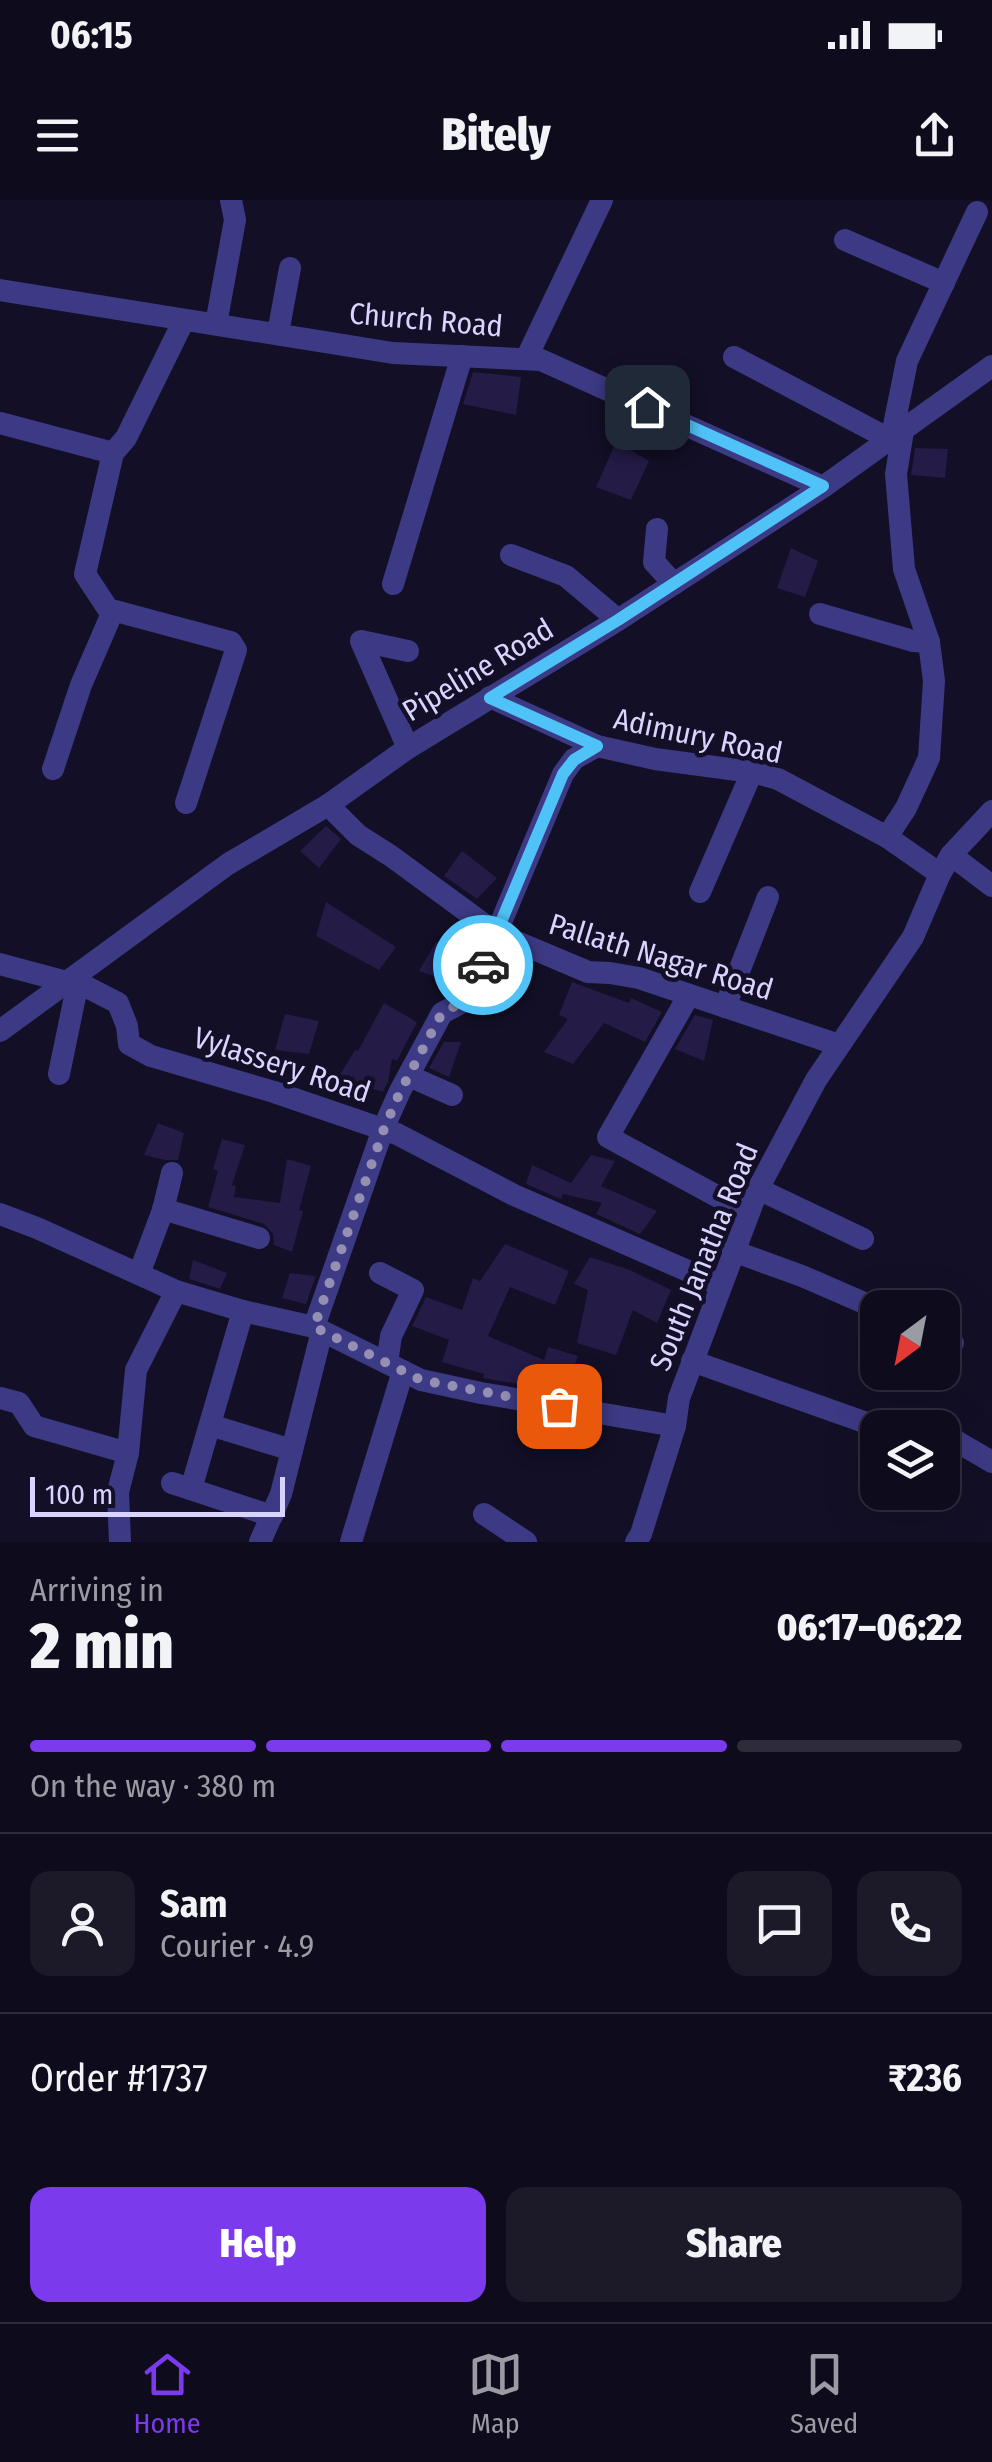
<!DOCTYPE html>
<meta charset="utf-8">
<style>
body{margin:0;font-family:"Fira Sans Condensed",sans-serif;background:#1c1929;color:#f1f3f6;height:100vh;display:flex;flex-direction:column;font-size:38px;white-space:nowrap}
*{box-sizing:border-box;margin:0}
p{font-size:32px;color:#9b9ba3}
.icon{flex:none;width:55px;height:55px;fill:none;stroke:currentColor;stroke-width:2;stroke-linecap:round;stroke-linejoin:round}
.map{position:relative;height:1342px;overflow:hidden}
.panel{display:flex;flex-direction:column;background:#0e0b1c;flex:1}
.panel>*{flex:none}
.needle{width:65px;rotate:212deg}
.controls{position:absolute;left:860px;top:1090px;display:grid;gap:20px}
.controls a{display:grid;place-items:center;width:100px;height:100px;border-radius:20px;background:#0e0b1c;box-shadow:0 10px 40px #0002,0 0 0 2px #2e2b3b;font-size:50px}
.scale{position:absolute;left:30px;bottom:25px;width:255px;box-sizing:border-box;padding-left:10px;border:5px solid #d9d4ff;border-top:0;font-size:28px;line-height:35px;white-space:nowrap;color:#d9d4ff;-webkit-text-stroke:8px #130f26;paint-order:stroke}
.pin{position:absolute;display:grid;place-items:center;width:85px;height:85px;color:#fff;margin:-42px;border-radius:20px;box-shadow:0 5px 15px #0006}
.courier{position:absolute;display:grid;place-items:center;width:100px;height:100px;margin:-50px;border:8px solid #4fc3f7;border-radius:50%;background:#fff;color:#222;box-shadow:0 2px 12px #0007}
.summary em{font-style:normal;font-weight:800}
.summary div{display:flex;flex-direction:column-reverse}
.summary{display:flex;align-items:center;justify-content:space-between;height:170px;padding:0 30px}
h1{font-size:65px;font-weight:800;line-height:75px}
.bar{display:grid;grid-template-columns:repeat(4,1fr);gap:15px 10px;align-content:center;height:120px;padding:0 30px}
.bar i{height:12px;border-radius:8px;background:#2e2b3b}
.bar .on{background:#7c3aed}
.bar p{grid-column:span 4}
.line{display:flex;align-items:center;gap:25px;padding:0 30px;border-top:2px solid #2e2b3b}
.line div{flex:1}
.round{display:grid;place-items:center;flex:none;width:105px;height:105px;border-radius:20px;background:#1c1929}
.cta{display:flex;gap:20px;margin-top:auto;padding:20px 30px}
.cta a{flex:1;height:115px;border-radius:20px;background:#7c3aed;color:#fff;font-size:40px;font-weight:800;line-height:115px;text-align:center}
.cta a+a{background:#1c1929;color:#f1f3f6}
.status{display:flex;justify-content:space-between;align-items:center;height:70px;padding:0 50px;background:#0e0b1c;direction:ltr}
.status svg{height:28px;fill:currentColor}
header{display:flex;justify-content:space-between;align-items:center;height:130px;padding:0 30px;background:#0e0b1c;font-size:45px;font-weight:800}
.dock{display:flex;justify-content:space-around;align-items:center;height:140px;border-top:2px solid #2e2b3b;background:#0e0b1c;font-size:28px;color:#9b9ba3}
.dock a{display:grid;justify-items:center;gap:5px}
.dock .on{color:#7c3aed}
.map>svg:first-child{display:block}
</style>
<div class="status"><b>06:15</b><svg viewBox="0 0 49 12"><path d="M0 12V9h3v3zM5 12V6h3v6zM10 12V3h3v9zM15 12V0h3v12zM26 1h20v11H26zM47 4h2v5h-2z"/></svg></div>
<header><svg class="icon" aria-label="menu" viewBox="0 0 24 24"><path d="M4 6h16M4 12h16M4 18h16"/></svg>Bitely<svg class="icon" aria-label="share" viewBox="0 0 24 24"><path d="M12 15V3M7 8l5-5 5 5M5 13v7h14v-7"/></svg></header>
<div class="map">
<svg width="992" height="1342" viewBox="0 0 992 1342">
<rect width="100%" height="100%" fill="#130f26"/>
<g fill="#241b47">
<polygon points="473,172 521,177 516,215 463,204"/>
<polygon points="616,242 649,261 631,300 596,287"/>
<polygon points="915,248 948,249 945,278 911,275"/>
<polygon points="791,348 818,361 805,397 777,388"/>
<polygon points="326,626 341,639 319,668 300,651"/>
<polygon points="462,651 497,678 477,699 444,676"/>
<polygon points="326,702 396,747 379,770 316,736"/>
<polygon points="436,742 466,755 453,783 419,771"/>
<polygon points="572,782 629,803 631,798 662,812 645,842 604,823 573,864 544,852 568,819 559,815"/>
<polygon points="384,803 417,822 397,861 392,859 388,882 383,892 338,878 355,850 358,851"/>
<polygon points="285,814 319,821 309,854 275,850"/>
<polygon points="695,815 713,820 704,861 675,849"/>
<polygon points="444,842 461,842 449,877 429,868"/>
<polygon points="158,923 184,933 178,960 165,960 144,955"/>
<polygon points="222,939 245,945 232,985 236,986 234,997 280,1003 287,959 311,966 299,1010 303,1011 292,1052 274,1045 273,1034 264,1024 208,1007 218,971 213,969"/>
<polygon points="591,955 615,961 601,986 657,1011 640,1034 596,1014 602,1003 563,994 561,999 526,984 532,965 571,983"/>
<polygon points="505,1044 569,1071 555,1105 510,1087 488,1136 544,1160 548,1147 578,1156 564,1192 483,1178 484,1174 442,1162 449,1140 412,1126 426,1097 462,1110 473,1078 480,1081"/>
<polygon points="590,1057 630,1070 671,1090 657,1123 633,1110 616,1155 577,1143 588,1090 574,1084"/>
<polygon points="193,1060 227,1073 220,1089 189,1079"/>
<polygon points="290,1073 316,1076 306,1104 282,1098"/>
</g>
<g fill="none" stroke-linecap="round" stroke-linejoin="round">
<g stroke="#3d3a85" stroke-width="22">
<polyline points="845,40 944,83"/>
<polyline points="0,90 393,153 541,160 823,287"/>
<polyline points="184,120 126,238 113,253 85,374 108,409 231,442 236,450 186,603"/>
<polyline points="216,124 235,20 231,0"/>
<polyline points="278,133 290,68"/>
<polyline points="734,157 891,240 907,161 977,12"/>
<polyline points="526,159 602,0"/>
<polyline points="0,223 113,253"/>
<polyline points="657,329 654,362 674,384"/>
<polyline points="511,355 566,376 618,420"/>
<polyline points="393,384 462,156"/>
<polyline points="820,414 913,441 929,442"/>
<polyline points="408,451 361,441 408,548"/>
<polyline points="490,497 597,546 655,559 752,572 778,579 887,637 940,674"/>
<polyline points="53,569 81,485 113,411"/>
<polyline points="328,605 358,635 391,656 496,733 588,772 610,773 639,778 839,845"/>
<polyline points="887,637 906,608 929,558 934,481 929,442 904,369 896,274 903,231"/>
<polyline points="951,655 992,686"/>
<polyline points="700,692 752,572"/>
<polyline points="0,764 67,782"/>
<polyline points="71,779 118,803 127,826 129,844 151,856 274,892 397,934 514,995 720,1085"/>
<polyline points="689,795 608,937 748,1013"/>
<polyline points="725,807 768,697"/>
<polyline points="0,831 228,664 328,605 408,548 618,420 823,287 992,166"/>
<polyline points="59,874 78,782"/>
<polyline points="409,876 452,895"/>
<polyline points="758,989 863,1039"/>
<polyline points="163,1009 259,1038"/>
<polyline points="0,1014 37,1028 176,1091 243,1111 314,1127 421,1180 481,1193 675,1226"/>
<polyline points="733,1051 802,1076 878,1109"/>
<polyline points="380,1073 413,1090 391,1136 387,1163"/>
<polyline points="139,1074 163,1010 172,973"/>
<polyline points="314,1127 383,929 400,891 442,813 463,802 471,794 563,574 574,559 597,546"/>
<polyline points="942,1138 953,1143"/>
<polyline points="692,1161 881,1228"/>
<polyline points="0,1198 19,1203 34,1226 128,1253"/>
<polyline points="210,1225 292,1250"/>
<polyline points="942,1233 992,1262"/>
<polyline points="172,1283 272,1316"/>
<polyline points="191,1289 243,1111"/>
<polyline points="484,1314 526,1342"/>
<polyline points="120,1342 118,1292 128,1253 136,1170 176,1091"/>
<polyline points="260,1342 281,1294 322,1131"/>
<polyline points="351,1342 403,1171"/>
<polyline points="636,1342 641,1334 675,1226 679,1198 758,989 816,880 913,737 940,674 951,655 992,611"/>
</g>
</g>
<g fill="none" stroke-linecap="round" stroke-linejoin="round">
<polyline stroke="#948fb3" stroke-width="10" stroke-dasharray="0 18" points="483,765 472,794 463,802 442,813 400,892 384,929 314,1127 421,1180 559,1206"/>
<polyline stroke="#4fc3f7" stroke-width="12" points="483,765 563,574 574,560 597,546 490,498 618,420 823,286 647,207"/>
</g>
<g text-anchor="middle" stroke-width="9" stroke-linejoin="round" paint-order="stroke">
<g font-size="30" fill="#d9d4ff" stroke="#130f26">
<text transform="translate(426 120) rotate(5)" y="10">Church Road</text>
<text transform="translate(478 470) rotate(-31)" y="10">Pipeline Road</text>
<text transform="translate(698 536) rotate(12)" y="10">Adimury Road</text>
<text transform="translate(661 757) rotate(17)" y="10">Pallath Nagar Road</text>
<text transform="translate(282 865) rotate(18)" y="10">Vylassery Road</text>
<text transform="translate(704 1057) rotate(-68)" y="10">South Janatha Road</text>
</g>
</g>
</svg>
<div class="controls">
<a><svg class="needle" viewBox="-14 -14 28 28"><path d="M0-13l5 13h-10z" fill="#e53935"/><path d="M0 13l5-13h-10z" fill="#9b9ba3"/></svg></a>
<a><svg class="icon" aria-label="layers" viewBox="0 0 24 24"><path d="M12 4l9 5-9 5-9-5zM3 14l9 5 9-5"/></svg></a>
</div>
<div class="scale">100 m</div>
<div class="pin" style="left:559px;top:1206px;background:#ea580c"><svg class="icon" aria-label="bag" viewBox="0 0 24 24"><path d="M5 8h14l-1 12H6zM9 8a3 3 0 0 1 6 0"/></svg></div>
<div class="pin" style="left:647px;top:207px;background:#1f2937"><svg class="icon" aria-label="home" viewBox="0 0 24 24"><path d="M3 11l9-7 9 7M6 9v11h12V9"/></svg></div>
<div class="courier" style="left:483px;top:765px"><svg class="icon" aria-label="car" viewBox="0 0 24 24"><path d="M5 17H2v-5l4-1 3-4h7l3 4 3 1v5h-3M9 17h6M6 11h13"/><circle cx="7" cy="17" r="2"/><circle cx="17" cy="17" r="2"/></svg></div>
</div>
<section class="panel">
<div class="summary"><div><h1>2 min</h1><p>Arriving in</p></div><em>06:17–06:22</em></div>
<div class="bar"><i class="on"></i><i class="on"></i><i class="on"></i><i></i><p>On the way · 380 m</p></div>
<div class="line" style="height:180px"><a class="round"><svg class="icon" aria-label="person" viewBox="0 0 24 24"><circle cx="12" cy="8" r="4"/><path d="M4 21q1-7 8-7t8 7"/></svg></a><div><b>Sam</b><p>Courier · 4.9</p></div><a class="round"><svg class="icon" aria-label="chat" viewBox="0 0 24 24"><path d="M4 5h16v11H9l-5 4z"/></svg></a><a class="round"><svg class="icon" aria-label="phone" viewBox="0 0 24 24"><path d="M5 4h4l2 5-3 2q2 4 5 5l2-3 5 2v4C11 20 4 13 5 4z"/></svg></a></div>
<div class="line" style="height:130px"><div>Order #1737</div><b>₹236</b></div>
<div class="cta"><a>Help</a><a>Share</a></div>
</section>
<nav class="dock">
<a class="on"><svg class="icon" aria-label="home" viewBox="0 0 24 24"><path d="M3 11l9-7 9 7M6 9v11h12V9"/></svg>Home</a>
<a><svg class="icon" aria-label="map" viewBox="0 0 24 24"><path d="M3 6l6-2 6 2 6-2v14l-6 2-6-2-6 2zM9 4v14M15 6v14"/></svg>Map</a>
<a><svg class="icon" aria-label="saved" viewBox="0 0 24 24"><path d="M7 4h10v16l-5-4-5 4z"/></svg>Saved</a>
</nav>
